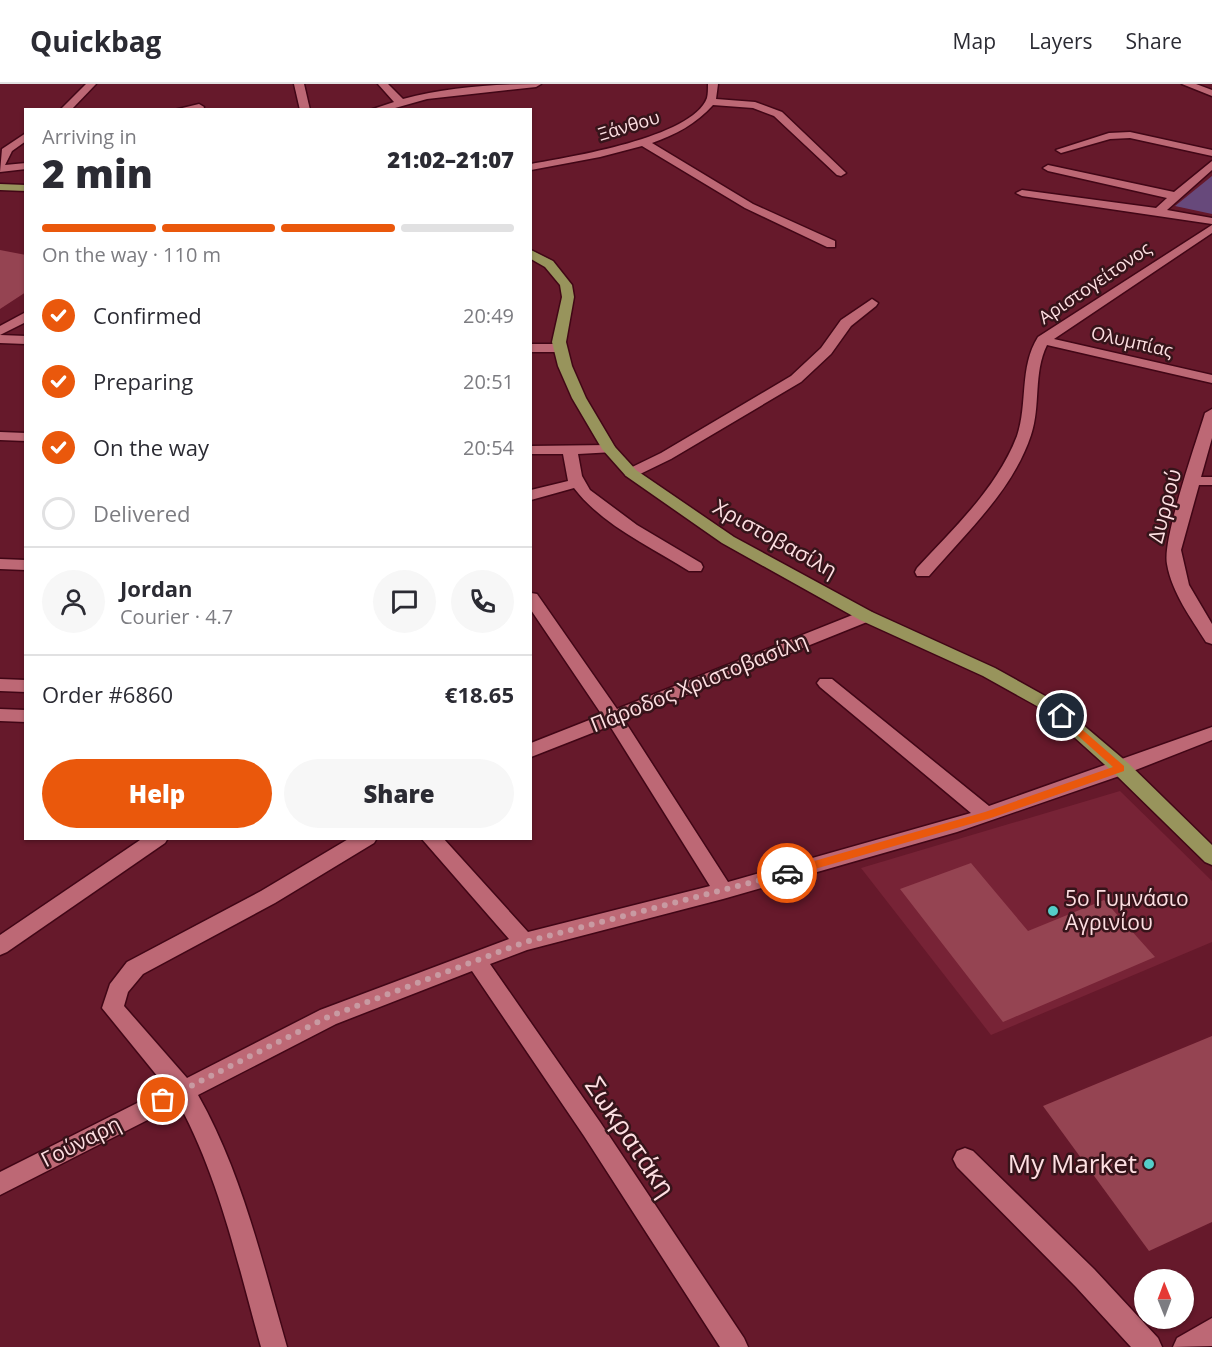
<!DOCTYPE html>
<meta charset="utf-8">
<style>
body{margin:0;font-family:"Open Sans",sans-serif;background:#f7f7f7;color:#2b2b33;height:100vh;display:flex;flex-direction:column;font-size:22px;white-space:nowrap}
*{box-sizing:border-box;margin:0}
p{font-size:20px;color:#7c7c81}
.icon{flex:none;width:33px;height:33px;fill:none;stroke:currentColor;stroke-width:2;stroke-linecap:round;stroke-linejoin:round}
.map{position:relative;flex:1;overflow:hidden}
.details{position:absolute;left:24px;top:24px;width:508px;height:732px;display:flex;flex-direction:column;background:#fff;border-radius:0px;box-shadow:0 2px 4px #0004}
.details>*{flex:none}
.needle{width:39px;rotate:359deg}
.tools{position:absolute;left:1134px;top:1185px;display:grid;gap:12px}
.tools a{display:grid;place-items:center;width:60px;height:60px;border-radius:50%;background:#fff;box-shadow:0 2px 4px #0004;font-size:30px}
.pin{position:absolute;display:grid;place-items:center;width:51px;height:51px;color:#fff;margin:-26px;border:3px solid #fff;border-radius:50%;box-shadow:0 2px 6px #0007}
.courier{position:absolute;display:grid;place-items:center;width:60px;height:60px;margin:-30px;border:4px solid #ea580c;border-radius:50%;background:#fff;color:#222;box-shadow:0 2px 8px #0007}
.summary em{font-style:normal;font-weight:800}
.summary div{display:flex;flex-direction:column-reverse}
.summary{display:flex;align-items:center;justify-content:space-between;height:102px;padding:0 18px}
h1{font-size:39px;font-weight:800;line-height:45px}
.bar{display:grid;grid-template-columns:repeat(4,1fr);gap:9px 6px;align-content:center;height:72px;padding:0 18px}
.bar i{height:8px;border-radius:4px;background:#e1e1e2}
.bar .current{background:#ea580c}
.bar p{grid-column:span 4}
.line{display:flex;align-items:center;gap:15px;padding:0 18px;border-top:2px solid #e1e1e2}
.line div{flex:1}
.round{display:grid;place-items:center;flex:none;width:63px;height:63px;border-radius:32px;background:#f7f7f7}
ol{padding:0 18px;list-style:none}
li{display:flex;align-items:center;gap:18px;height:66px}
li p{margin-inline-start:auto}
li .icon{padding:6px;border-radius:50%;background:#ea580c;color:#fff;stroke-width:4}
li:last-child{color:#7c7c81}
li i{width:33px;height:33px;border:3px solid #e1e1e2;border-radius:50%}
.action{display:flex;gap:12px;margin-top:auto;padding:12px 18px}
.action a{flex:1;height:69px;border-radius:36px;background:#ea580c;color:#fff;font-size:24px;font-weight:800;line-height:69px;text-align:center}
.action a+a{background:#f7f7f7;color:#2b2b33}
header{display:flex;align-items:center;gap:36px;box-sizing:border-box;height:84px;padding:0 30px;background:#fff;border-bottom:2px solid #e1e1e2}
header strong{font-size:28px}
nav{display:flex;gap:33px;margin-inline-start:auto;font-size:21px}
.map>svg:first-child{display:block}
</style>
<header>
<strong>Quickbag</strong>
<nav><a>Map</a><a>Layers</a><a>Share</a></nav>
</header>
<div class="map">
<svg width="1212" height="1263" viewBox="0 0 1212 1263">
<rect width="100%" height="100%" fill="#66192b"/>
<polygon fill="#772336" points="1120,707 1212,797 1212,858 991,951 861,784"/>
<polygon fill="#67497b" points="1212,92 1212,130 1175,122"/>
<g fill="#954452">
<polygon points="0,166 26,171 26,208 0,225"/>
<polygon points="971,779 1028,847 1104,816 1155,873 1003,938 900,805"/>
<polygon points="1212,952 1212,1138 1149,1167 1043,1022"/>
</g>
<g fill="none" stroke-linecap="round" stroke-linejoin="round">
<defs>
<g id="minor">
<polygon points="86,0 96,0 71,26 60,26"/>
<polygon points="294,0 304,0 310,26 300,26"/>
<path d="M 378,0 L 388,0 L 403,15 C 447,3 495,0 541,0 L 536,3 L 427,15 L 388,26 L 370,26 L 394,18 Z"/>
<path d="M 708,0 L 718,0 L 716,15 L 755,18 L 782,28 L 846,89 L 841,92 L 837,91 L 774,32 L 753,24 L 713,21 C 696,40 675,51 652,59 L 753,120 L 835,157 L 835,163 L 827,163 L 745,124 L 642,62 L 600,73 L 531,86 L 531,80 C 569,73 692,54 707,14 C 708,10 708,5 708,0 Z"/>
<polygon points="1182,0 1196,0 1212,6 1212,12"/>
<polygon points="199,20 204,23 203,25 174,26"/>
<polygon points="1130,48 1212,66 1212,72 1130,54 1110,55 1061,69 1056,66 1109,49"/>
<polygon points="26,49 26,57 12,67 5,81 26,79 26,85 0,88 2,65"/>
<polygon points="1212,77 1212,86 1167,126 1212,134 1212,140 1022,112 1016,109 1022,106 1156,124 1167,114 1048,87 1043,84 1048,81 1174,108"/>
<path d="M 1212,141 L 1212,149 L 1054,255 L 1212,291 L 1212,299 L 1047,261 C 1033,289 1041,322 1031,351 C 1013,406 966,449 929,492 L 917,492 L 915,488 L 917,484 C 954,444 997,404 1017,352 C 1028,320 1019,283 1038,253 Z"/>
<polygon points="872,215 878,219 876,222 851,242 831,270 801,298 671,375 636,392 626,392 624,389 626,386 661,369 791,292 821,264 841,236"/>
<polygon points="26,228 26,238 0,251 0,242"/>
<polygon points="0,251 26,252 26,260 0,259"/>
<polygon points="531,260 559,260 566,264 559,268 531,268"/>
<path d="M 1212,325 L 1212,354 L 1201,393 L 1212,393 L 1212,401 L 1199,401 L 1181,466 L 1189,501 L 1212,540 L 1212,560 L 1206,558 C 1191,534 1172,509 1167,480 C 1162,455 1196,359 1205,329 Z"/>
<polygon points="0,348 26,349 26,357 0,356"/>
<path d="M 609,361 L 614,362 L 616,365 L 614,368 L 578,370 L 582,392 L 590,406 L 637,441 L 701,479 L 703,483 L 701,487 L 689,487 C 651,463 602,441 574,404 L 531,416 L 531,406 L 568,397 L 563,370 L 531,370 L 531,362 Z"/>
<polygon points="0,475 26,476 26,486 0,485"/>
<path d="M 531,509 L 537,510 L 617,625 L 860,528 L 872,528 L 874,532 L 872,536 L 624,636 L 728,798 L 971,729 L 820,603 L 817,599 L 820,595 L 832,595 L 989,722 L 1212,643 L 1212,656 L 1128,689 L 957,748 L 723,815 L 527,866 L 490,880 L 600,1038 L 744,1254 L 748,1263 L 720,1263 L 584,1052 L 472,887 L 336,940 L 198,1011 C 242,1089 262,1177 287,1263 L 261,1263 C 238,1181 220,1096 179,1020 L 0,1111 L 0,1088 L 167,1004 L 102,924 L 110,900 L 127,878 L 261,807 L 350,754 L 377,754 L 374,759 L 275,819 L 143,890 L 128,908 L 124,922 L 187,994 L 320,926 L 509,855 L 421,754 L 443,754 L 528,848 L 710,802 L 610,642 L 531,673 L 531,659 L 602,631 L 531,526 Z"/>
<polygon points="0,595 26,596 26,608 0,607"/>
<polygon points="0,625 26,626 26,638 0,637"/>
<polygon points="143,754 168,754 165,759 7,868 0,871 0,851"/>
<polygon points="965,1064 973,1067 1094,1185 1158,1254 1162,1263 1131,1263 1076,1203 957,1083 953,1075 957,1067"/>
<polygon points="1212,1234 1212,1262 1173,1263 1177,1254"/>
</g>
<g id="major">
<polygon points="0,100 26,101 26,107 0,106"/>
<polygon points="531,166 553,177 572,201 574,213 566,258 572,282 586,314 615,363 636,386 734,453 872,528 995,584 1056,618 1128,679 1212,761 1212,781 1205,778 1114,689 1044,626 983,592 860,536 722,459 626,392 602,365 572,314 558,282 552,258 562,213 560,201 545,183 531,175"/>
</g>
</defs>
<use href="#minor" stroke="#410616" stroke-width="3"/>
<use href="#major" stroke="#410616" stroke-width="3"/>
<use href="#minor" fill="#bd6875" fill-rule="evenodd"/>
<use href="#major" fill="#98945c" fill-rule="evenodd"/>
</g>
<polygon fill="#ea580c" points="1062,628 1124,682 1124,687 991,734 787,793 783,792 783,786 985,728 1113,683 1058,634 1057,632"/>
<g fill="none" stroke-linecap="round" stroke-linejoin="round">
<polyline stroke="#c89aa2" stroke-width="6" stroke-dasharray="0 10.8" points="163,1016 328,933 525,858 787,789"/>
</g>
<g fill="#54cdc8" stroke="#36141a" stroke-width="2">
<circle cx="1053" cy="827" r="6"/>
<circle cx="1149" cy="1080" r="6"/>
</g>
<g text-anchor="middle" stroke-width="5" stroke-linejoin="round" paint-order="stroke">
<g font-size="18" fill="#fddfe2" stroke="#36141a">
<text transform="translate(629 42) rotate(-17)" y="6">Ξάνθου</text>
<text transform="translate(1095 199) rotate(-34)" y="6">Αριστογείτονος</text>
<text transform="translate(1132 258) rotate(13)" y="6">Ολυμπίας</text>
</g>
<g font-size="21" fill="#fddfe2" stroke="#36141a">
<text transform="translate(1165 422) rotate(-75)" y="7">Δυρρού</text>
<text transform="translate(775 455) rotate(29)" y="7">Χριστοβασίλη</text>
<text transform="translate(699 599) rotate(-22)" y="7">Πάροδος Χριστοβασίλη</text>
<text transform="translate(81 1058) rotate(-27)" y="7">Γούναρη</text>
</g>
<g font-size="21" fill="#fddfe2" stroke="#36141a" text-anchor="start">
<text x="1065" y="822">5ο Γυμνάσιο<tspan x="1065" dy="24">Αγρινίου</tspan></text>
</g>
<g font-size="26" fill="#fddfe2" stroke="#36141a">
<text transform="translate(630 1053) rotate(56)" y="9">Σωκρατάκη</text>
</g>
<g font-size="26" fill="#fddfe2" stroke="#36141a" text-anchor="end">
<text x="1137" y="1089">My Market</text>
</g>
</g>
</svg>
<div class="tools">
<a><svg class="needle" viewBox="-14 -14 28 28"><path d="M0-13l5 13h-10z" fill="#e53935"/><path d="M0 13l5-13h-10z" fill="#7c7c81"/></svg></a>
</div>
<div class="pin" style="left:163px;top:1016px;background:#ea580c"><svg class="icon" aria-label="bag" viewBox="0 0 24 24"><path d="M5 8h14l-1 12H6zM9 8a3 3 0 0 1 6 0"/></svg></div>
<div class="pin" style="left:1062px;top:632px;background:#1f2937"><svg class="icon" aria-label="home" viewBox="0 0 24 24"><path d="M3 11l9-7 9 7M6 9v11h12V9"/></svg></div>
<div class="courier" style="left:787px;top:789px"><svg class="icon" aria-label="car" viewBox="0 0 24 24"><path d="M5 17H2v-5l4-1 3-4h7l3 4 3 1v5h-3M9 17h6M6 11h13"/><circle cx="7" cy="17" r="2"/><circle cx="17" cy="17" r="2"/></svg></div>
<section class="details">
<div class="summary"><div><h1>2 min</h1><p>Arriving in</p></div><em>21:02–21:07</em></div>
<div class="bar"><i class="current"></i><i class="current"></i><i class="current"></i><i></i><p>On the way · 110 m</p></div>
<ol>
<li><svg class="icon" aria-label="check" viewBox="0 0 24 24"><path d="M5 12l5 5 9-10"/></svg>Confirmed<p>20:49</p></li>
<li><svg class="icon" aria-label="check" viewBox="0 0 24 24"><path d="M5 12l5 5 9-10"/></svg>Preparing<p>20:51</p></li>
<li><svg class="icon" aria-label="check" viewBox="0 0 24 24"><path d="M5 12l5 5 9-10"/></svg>On the way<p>20:54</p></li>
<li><i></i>Delivered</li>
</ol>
<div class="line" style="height:108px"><a class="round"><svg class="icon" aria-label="person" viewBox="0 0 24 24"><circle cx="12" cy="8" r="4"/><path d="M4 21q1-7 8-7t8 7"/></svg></a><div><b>Jordan</b><p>Courier · 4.7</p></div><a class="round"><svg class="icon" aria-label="chat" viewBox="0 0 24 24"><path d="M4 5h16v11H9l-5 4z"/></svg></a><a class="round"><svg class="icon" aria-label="phone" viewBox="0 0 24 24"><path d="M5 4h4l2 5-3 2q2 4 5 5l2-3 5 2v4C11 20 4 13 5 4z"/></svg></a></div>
<div class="line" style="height:78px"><div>Order #6860</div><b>€18.65</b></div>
<div class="action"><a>Help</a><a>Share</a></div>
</section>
</div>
